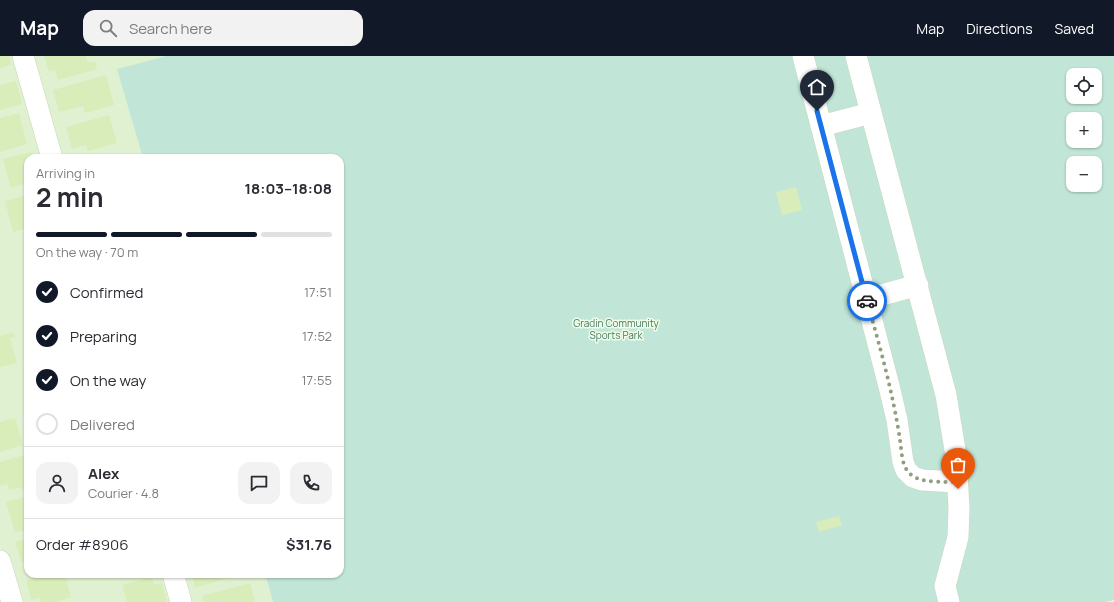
<!DOCTYPE html>
<meta charset="utf-8">
<style>
body{margin:0;font-family:Manrope,sans-serif;background:#f2f2f3;color:#2b2b33;height:100vh;display:flex;flex-direction:column;font-size:15px;white-space:nowrap}
*{box-sizing:border-box;margin:0}
p{font-size:13px;color:#7c7c81}
.icon{flex:none;width:22px;height:22px;fill:none;stroke:currentColor;stroke-width:2;stroke-linecap:round;stroke-linejoin:round}
.map{position:relative;flex:1;overflow:hidden}
.panel{position:absolute;left:24px;top:98px;width:320px;height:424px;display:flex;flex-direction:column;background:#fff;border-radius:12px;box-shadow:0 1px 3px #0004}
.panel>*{flex:none}
.controls{position:absolute;left:1066px;top:12px;display:grid;gap:8px}
.controls a{display:grid;place-items:center;width:36px;height:36px;border-radius:8px;background:#fff;box-shadow:0 1px 3px #0004;font-size:20px}
.pin{position:absolute;display:grid;place-items:center;width:34px;height:34px;color:#fff;margin:-41px -17px;border-radius:50% 50% 50% 0;rotate:-45deg;box-shadow:0 0 4px #0007}
.pin .icon{rotate:45deg}
.courier{position:absolute;display:grid;place-items:center;width:40px;height:40px;margin:-20px;border:3px solid #1a73e8;border-radius:50%;background:#fff;color:#222;box-shadow:0 1px 5px #0007}
.headline em{font-style:normal;font-weight:700}
.headline div{display:flex;flex-direction:column-reverse}
.headline{display:flex;align-items:center;justify-content:space-between;height:68px;padding:0 12px}
h1{font-size:26px;font-weight:700;line-height:30px}
.bar{display:grid;grid-template-columns:repeat(4,1fr);gap:6px 4px;align-content:center;height:48px;padding:0 12px}
.bar i{height:5px;border-radius:3px;background:#e1e1e2}
.bar .selected{background:#111827}
.bar p{grid-column:span 4}
.line{display:flex;align-items:center;gap:10px;padding:0 12px;border-top:1px solid #e1e1e2}
.line div{flex:1}
.round{display:grid;place-items:center;flex:none;width:42px;height:42px;border-radius:12px;background:#f2f2f3}
ol{padding:0 12px;list-style:none}
li{display:flex;align-items:center;gap:12px;height:44px}
li p{margin-inline-start:auto}
li .icon{padding:4px;border-radius:50%;background:#111827;color:#fff;stroke-width:4}
li:last-child{color:#7c7c81}
li i{width:22px;height:22px;border:2px solid #e1e1e2;border-radius:50%}
header{display:flex;align-items:center;gap:24px;box-sizing:border-box;height:56px;padding:0 20px;background:#111827;color:#fff}
header strong{font-size:19px}
nav{display:flex;gap:22px;margin-inline-start:auto;font-size:14px}
.search{width:280px;height:36px;background:#f2f2f3;display:flex;align-items:center;gap:10px;box-sizing:border-box;padding:0 14px;border-radius:12px;color:#7c7c81;font-size:15px}
.map>svg:first-child{display:block}
</style>
<header>
<strong>Map</strong>
<div class="search"><svg class="icon" aria-label="search" viewBox="0 0 24 24"><circle cx="10" cy="10" r="6"/><path d="M15 15l6 6"/></svg>Search here</div>
<nav><a>Map</a><a>Directions</a><a>Saved</a></nav>
</header>
<div class="map">
<svg width="1114" height="546" viewBox="0 0 1114 546">
<rect width="100%" height="100%" fill="#eafae1"/>
<polygon fill="#dff1d0" points="0,0 166,0 118,13 143,102 28,102 28,518 265,518 273,546 0,546"/>
<path fill="#c1e6d7" fill-rule="evenodd" d="M 166,0 L 1114,0 L 1114,544 L 1106,546 L 273,546 L 265,518 L 340,518 L 340,102 L 143,102 L 117,13 ZM 1073,19 L 1095,19 L 1095,41 L 1073,41 ZM 1073,63 L 1095,63 L 1095,85 L 1073,85 ZM 1073,107 L 1095,107 L 1095,129 L 1073,129 Z"/>
<g fill="#d9edba">
<polygon points="0,0 9,0 11,9 0,12"/>
<polygon points="44,0 86,0 88,7 95,5 97,13 58,24 55,14 49,16"/>
<polygon points="106,19 114,49 85,57 83,50 59,56 53,34"/>
<polygon points="16,25 22,48 0,54 0,29"/>
<polygon points="19,57 27,88 0,96 0,62"/>
<polygon points="109,59 117,87 88,95 86,89 72,93 66,71"/>
<polygon points="31,96 33,102 28,102 28,127 11,132 3,103"/>
<polygon points="796,131 802,154 782,159 776,136"/>
<polygon points="28,139 28,172 13,176 5,145"/>
<polygon points="13,276 15,281 10,282 17,307 0,311 0,280"/>
<polygon points="15,362 23,389 0,396 0,366"/>
<polygon points="28,398 28,432 22,434 21,431 9,434 7,428 0,430 0,406"/>
<polygon points="28,440 28,473 15,477 6,446"/>
<polygon points="839,460 842,469 819,476 816,466"/>
<polygon points="28,482 28,504 21,506 15,486"/>
<polygon points="48,518 65,518 71,541 55,546 41,546 39,541 31,544 26,524"/>
<polygon points="117,518 131,518 118,522"/>
<polygon points="192,518 235,518 235,520 195,532"/>
<polygon points="152,521 154,529 162,527 167,546 127,546 122,529"/>
<polygon points="250,527 255,546 204,546 202,540"/>
</g>
<g fill="none" stroke-linecap="round" stroke-linejoin="round">
<defs>
<g id="minor">
<polyline points="23,0 52,102"/>
<polyline points="803,0 889,330 897,364 903,406 906,414 913,421 922,424 957,426"/>
<polyline points="856,0 946,339 956,400 959,452 958,481 945,530 949,546"/>
<polyline points="821,70 871,57"/>
<polyline points="867,243 918,229"/>
<polyline points="0,505 12,546"/>
<polyline points="173,518 181,546"/>
</g>
</defs>
<use href="#minor" stroke="#c9d8b8" stroke-width="22"/>
<use href="#minor" stroke="#fff" stroke-width="21"/>
</g>
<g fill="none" stroke-linecap="round" stroke-linejoin="round">
<path stroke="#919f7f" stroke-width="4" stroke-dasharray="0 7.2" d="M 867,245 C 880,291 893,337 900,384 C 902,396 901,413 913,420 C 923,427 945,426 958,426 L 958,433"/>
<polyline stroke="#1a73e8" stroke-width="5" points="817,55 867,245"/>
</g>
<g text-anchor="middle" stroke-width="3" stroke-linejoin="round" paint-order="stroke">
<g font-size="10" fill="#467a6a" stroke="#effde6">
<text x="616" y="271">Gradin Community<tspan x="616" dy="12">Sports Park</tspan></text>
</g>
</g>
</svg>
<div class="controls">
<a><svg class="icon" aria-label="locate" viewBox="0 0 24 24"><circle cx="12" cy="12" r="6"/><path d="M12 2v4M12 18v4M2 12h4M18 12h4"/></svg></a>
<a>+</a>
<a>−</a>
</div>
<div class="pin" style="left:958px;top:433px;background:#ea580c"><svg class="icon" aria-label="bag" viewBox="0 0 24 24"><path d="M5 8h14l-1 12H6zM9 8a3 3 0 0 1 6 0"/></svg></div>
<div class="pin" style="left:817px;top:55px;background:#1f2937"><svg class="icon" aria-label="home" viewBox="0 0 24 24"><path d="M3 11l9-7 9 7M6 9v11h12V9"/></svg></div>
<div class="courier" style="left:867px;top:245px"><svg class="icon" aria-label="car" viewBox="0 0 24 24"><path d="M5 17H2v-5l4-1 3-4h7l3 4 3 1v5h-3M9 17h6M6 11h13"/><circle cx="7" cy="17" r="2"/><circle cx="17" cy="17" r="2"/></svg></div>
<section class="panel">
<div class="headline"><div><h1>2 min</h1><p>Arriving in</p></div><em>18:03–18:08</em></div>
<div class="bar"><i class="selected"></i><i class="selected"></i><i class="selected"></i><i></i><p>On the way · 70 m</p></div>
<ol>
<li><svg class="icon" aria-label="check" viewBox="0 0 24 24"><path d="M5 12l5 5 9-10"/></svg>Confirmed<p>17:51</p></li>
<li><svg class="icon" aria-label="check" viewBox="0 0 24 24"><path d="M5 12l5 5 9-10"/></svg>Preparing<p>17:52</p></li>
<li><svg class="icon" aria-label="check" viewBox="0 0 24 24"><path d="M5 12l5 5 9-10"/></svg>On the way<p>17:55</p></li>
<li><i></i>Delivered</li>
</ol>
<div class="line" style="height:72px"><a class="round"><svg class="icon" aria-label="person" viewBox="0 0 24 24"><circle cx="12" cy="8" r="4"/><path d="M4 21q1-7 8-7t8 7"/></svg></a><div><b>Alex</b><p>Courier · 4.8</p></div><a class="round"><svg class="icon" aria-label="chat" viewBox="0 0 24 24"><path d="M4 5h16v11H9l-5 4z"/></svg></a><a class="round"><svg class="icon" aria-label="phone" viewBox="0 0 24 24"><path d="M5 4h4l2 5-3 2q2 4 5 5l2-3 5 2v4C11 20 4 13 5 4z"/></svg></a></div>
<div class="line" style="height:52px"><div>Order #8906</div><b>$31.76</b></div>
</section>
</div>
